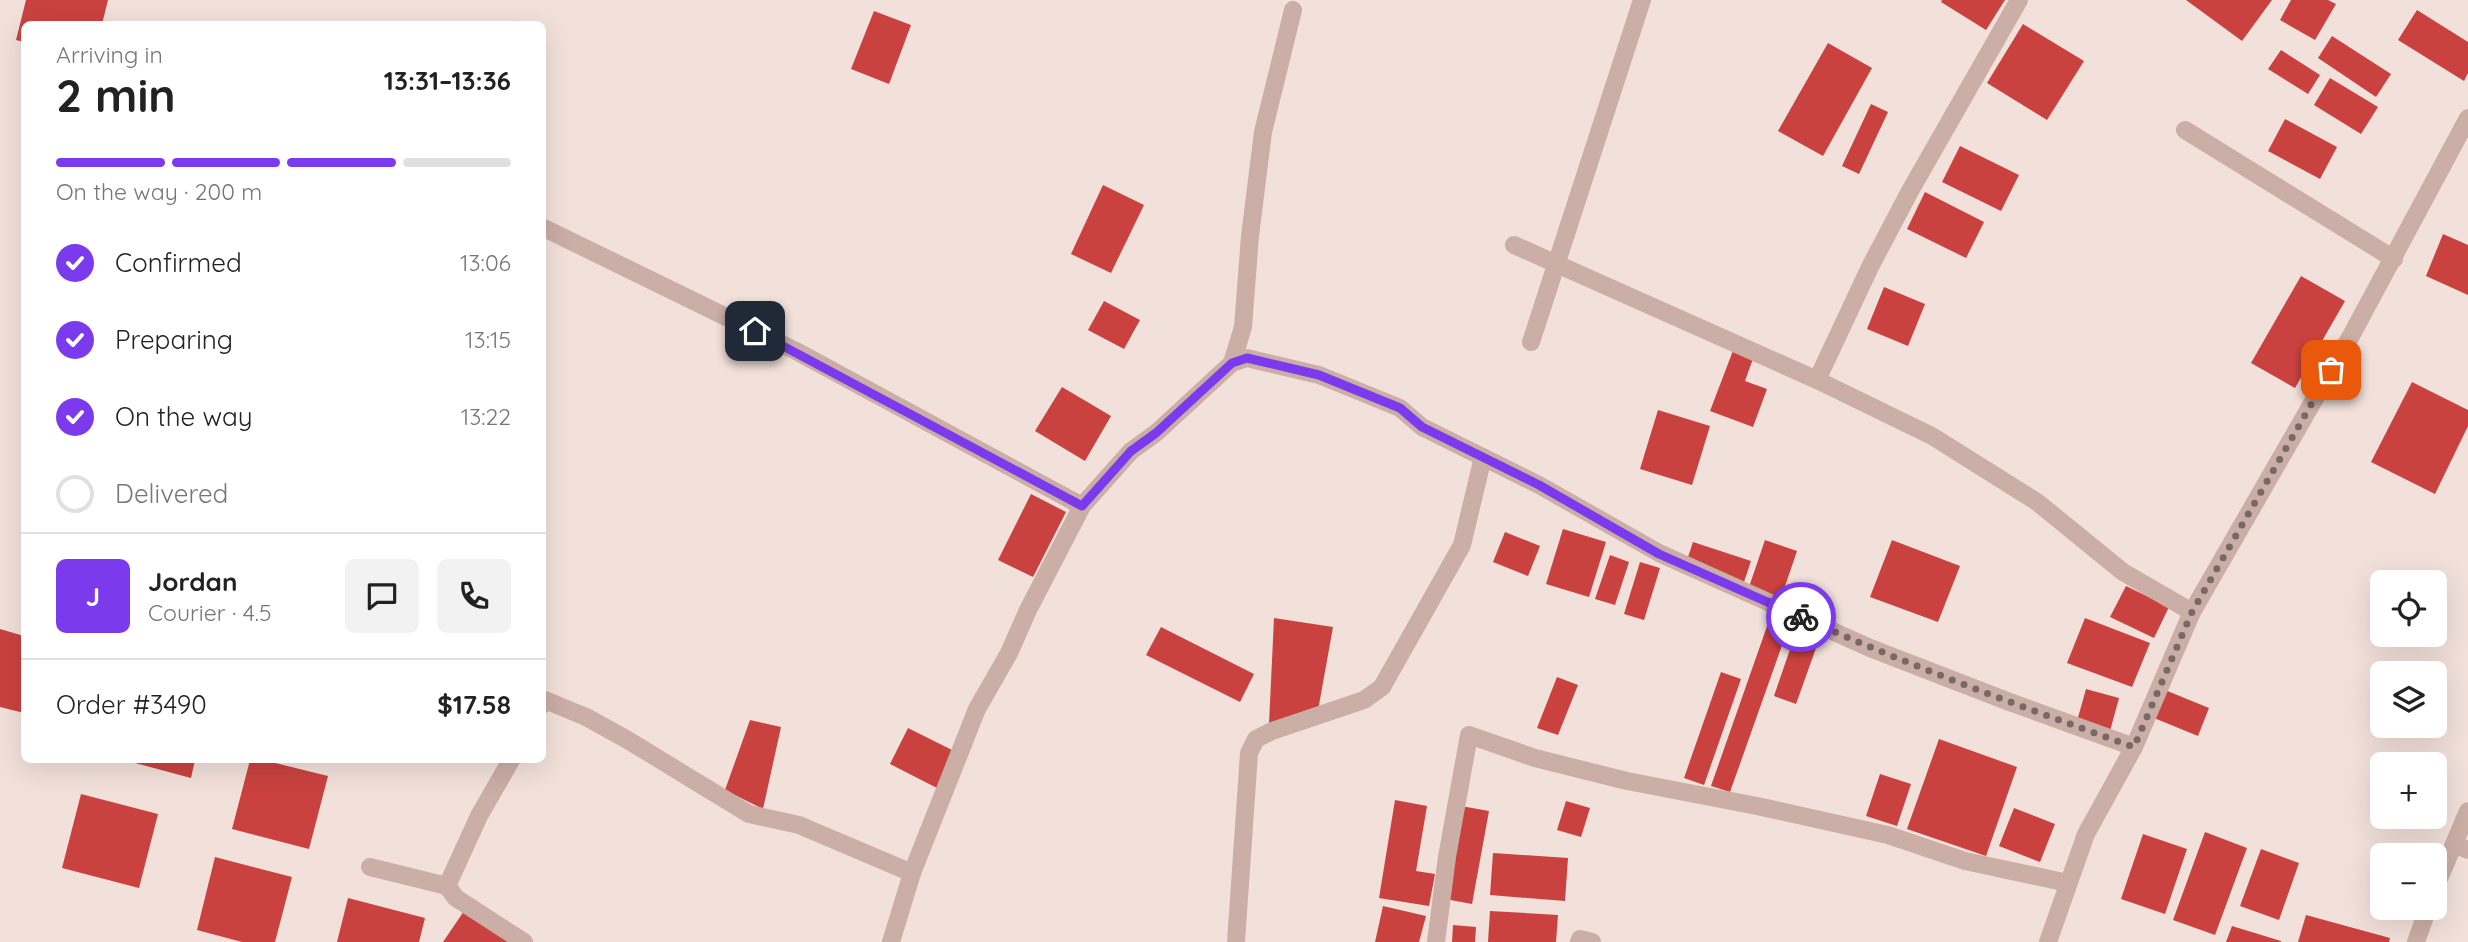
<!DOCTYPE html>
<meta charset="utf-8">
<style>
body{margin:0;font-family:Quicksand,sans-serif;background:#f2f2f2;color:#222;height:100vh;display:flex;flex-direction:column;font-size:26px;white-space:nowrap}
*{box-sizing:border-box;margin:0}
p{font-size:23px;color:#767676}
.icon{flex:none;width:38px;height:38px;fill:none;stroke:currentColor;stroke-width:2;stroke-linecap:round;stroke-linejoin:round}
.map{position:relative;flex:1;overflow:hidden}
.side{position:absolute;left:21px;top:21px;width:525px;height:742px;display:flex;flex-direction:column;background:#fff;border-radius:10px;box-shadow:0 7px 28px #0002}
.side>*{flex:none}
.fabs{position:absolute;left:2370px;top:570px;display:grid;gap:14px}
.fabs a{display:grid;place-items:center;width:77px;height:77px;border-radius:10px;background:#fff;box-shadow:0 7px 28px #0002;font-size:35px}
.pin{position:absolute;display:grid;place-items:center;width:60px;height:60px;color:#fff;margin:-30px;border-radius:14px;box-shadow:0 4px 10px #0006}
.courier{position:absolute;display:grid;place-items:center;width:70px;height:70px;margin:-35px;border:5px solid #7c3aed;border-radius:50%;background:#fff;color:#222;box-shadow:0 2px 9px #0007}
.headline em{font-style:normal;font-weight:700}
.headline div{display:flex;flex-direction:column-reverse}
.headline{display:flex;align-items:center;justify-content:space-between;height:119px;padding:0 35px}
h1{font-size:46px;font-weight:700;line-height:52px}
.bar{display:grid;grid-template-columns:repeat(4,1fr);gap:10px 7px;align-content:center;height:84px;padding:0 35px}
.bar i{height:9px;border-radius:5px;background:#e0e0e0}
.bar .on{background:#7c3aed}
.bar p{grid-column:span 4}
.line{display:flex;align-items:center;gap:18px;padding:0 35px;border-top:2px solid #e0e0e0}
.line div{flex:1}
.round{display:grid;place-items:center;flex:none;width:74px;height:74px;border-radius:10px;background:#f2f2f2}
ol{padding:0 35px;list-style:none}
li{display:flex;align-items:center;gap:21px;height:77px}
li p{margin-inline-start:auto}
li .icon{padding:7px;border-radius:50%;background:#7c3aed;color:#fff;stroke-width:4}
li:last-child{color:#767676}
li i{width:38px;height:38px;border:4px solid #e0e0e0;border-radius:50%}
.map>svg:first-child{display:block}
</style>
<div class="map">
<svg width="2468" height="942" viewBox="0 0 2468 942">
<rect width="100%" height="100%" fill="#f2e1da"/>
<g fill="#ca423f">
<polygon points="26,0 108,0 102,24 24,24 24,42 16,40"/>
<polygon points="1942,0 2005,0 1986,30 1941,2"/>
<polygon points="2186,0 2272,0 2242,41"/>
<polygon points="2291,0 2328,0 2336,4 2315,40 2280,20"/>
<polygon points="2417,10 2468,42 2468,73 2464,81 2398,40"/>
<polygon points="874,11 911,25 889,84 851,69"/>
<polygon points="2023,24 2084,61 2047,120 1987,83"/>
<polygon points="2332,36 2391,74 2376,97 2318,58"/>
<polygon points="1828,43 1872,68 1823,156 1778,131"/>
<polygon points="2281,50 2320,75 2308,94 2268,69"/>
<polygon points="2330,78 2378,107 2361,134 2314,105"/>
<polygon points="1871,104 1888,112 1859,174 1842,166"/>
<polygon points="2285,119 2337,147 2320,179 2268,151"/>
<polygon points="1960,146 2019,175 2001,211 1942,182"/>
<polygon points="1103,185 1144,205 1111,273 1071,254"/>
<polygon points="1925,192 1984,222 1966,258 1907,229"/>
<polygon points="2443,234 2468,245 2468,295 2426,276"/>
<polygon points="2301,276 2345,301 2295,388 2251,363"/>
<polygon points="1884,287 1925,304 1908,346 1867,329"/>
<polygon points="1104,301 1140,320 1124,349 1088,330"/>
<polygon points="1734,348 1754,356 1745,381 1767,389 1753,427 1710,411"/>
<polygon points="2412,382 2468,410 2468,426 2435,494 2371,462"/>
<polygon points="1062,387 1111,416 1085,461 1035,431"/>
<polygon points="1658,410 1710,426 1692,485 1640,469"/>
<polygon points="1031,494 1066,512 1033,577 998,560"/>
<polygon points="1563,529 1606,542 1589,597 1546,584"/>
<polygon points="1505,532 1540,546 1528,576 1493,562"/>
<polygon points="1765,540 1797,551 1781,598 1749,587"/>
<polygon points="1892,540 1960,566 1938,622 1870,597"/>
<polygon points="1693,542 1751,561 1744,582 1686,563"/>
<polygon points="1610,555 1629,562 1615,605 1595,599"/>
<polygon points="1640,562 1660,568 1644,620 1624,614"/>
<polygon points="2126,586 2169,607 2154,638 2110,617"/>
<polygon points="1772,612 1791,620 1730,792 1711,786"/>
<polygon points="1274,618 1333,627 1317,716 1269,724"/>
<polygon points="2085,618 2150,643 2132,687 2067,663"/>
<polygon points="1798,626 1821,634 1796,704 1774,696"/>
<polygon points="1161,627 1254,674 1240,702 1146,655"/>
<polygon points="0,629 24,636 24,713 0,707"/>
<polygon points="1721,672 1741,679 1704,785 1684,778"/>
<polygon points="1557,677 1578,685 1558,735 1537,728"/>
<polygon points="2086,689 2119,698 2110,731 2077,721"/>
<polygon points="2165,690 2209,708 2198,736 2154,718"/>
<polygon points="750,720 781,727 763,809 725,790"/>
<polygon points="908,728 956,752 937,788 890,764"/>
<polygon points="1939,739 2017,767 1986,856 1907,829"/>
<polygon points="124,760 195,760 191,778"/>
<polygon points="250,760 263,760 328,776 309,849 232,829"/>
<polygon points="1880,774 1911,784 1897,826 1866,816"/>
<polygon points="81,794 158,814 139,888 62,868"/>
<polygon points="1395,800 1427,806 1416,871 1435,874 1429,906 1379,898"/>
<polygon points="1566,801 1590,808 1581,837 1557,830"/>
<polygon points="1461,806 1489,811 1472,904 1445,899"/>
<polygon points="2014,808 2055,824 2040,862 1999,846"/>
<polygon points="2205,832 2247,848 2215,935 2173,920"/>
<polygon points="2143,834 2187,849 2165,914 2121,899"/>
<polygon points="2261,849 2299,863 2279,920 2240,906"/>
<polygon points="1493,853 1568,858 1565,901 1490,895"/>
<polygon points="215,857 292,877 275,942 242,942 197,930"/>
<polygon points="348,898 425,918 419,942 337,942"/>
<polygon points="1383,906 1426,916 1419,942 1375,942"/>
<polygon points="464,911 513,942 443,942"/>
<polygon points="1490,911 1558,915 1556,942 1488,942"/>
<polygon points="2306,915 2390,938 2389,942 2298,942"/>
<polygon points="1453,925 1476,927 1475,942 1452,942"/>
<polygon points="2232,926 2281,941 2281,942 2226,942"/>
</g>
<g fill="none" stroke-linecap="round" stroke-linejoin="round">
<g stroke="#cbaea5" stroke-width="18">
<polyline points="2185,130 2394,259"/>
<polyline points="542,227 796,351 1082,506"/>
<polyline points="1514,245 1817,380 1932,436 2037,502 2123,572 2192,612"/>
<polyline points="1531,342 1642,0"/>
<polyline points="1232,363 1243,327 1250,236 1263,132 1293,10"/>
<polyline points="1817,380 1870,267 1910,191 2019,0"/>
<polyline points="542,705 545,700 586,717 626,739 749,814 799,825 912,873"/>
<polyline points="2468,811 2454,844 2468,850"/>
<polyline points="370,867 447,886 456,898 524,942"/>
<polyline points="447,886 479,816 511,760"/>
<polyline points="2434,890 2454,844"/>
<polyline points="891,942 912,873 977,709 1009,653 1028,610 1082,506 1131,451 1156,433 1232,363 1247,358 1319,375 1400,408 1422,427 1539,485 1659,553 1870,648 2007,701 2134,747"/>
<polyline points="1236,942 1249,753 1256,739 1272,731 1364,700 1382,687 1462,545 1483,457"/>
<polyline points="1436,942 1447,857 1469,735 1535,758 1627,781 1757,806 1888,835 1965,861 2068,883"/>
<polyline points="1579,942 1580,939 1592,942"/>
<polyline points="2048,942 2086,834 2134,747 2192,612 2352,334 2468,118"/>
<polyline points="2416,942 2428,908"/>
</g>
</g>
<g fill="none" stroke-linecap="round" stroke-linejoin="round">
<path stroke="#786966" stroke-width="7" stroke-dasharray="0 12.6" d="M 1801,617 C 1910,666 2022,707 2134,747 L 2192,612 L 2331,370"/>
<polyline stroke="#7c3aed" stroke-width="9" points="755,331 1082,506 1131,451 1156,433 1232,363 1247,358 1319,375 1400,408 1422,427 1539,485 1659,554 1801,617"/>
</g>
</svg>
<div class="fabs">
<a><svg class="icon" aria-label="locate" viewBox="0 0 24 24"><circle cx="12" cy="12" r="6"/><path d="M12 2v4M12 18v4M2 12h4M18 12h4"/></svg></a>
<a><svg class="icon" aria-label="layers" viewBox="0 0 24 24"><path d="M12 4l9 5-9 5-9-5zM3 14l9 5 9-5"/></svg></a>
<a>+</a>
<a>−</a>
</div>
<div class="pin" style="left:2331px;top:370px;background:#ea580c"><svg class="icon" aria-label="bag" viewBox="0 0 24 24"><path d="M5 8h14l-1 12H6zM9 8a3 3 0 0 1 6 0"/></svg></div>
<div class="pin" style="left:755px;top:331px;background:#1f2937"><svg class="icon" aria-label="home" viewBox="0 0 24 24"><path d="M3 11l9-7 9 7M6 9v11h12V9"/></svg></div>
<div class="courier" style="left:1801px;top:617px"><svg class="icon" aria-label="bike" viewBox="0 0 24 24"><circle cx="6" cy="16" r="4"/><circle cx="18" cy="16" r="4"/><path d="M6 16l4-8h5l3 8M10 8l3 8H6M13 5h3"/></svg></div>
<section class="side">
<div class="headline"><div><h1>2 min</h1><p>Arriving in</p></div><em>13:31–13:36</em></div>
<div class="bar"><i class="on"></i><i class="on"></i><i class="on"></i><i></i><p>On the way · 200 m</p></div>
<ol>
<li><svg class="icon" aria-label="check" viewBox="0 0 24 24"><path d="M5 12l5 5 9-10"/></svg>Confirmed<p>13:06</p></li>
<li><svg class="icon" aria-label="check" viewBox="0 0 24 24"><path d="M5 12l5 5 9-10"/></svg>Preparing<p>13:15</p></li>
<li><svg class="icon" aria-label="check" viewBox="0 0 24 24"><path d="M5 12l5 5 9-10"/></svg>On the way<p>13:22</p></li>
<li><i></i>Delivered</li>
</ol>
<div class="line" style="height:126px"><b class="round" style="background:#7c3aed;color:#fff">J</b><div><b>Jordan</b><p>Courier · 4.5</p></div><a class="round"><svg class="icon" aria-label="chat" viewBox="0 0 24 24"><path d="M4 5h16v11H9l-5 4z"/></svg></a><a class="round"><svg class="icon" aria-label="phone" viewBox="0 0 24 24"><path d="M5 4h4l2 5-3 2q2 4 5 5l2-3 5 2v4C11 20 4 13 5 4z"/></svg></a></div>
<div class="line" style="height:91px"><div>Order #3490</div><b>$17.58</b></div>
</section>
</div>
